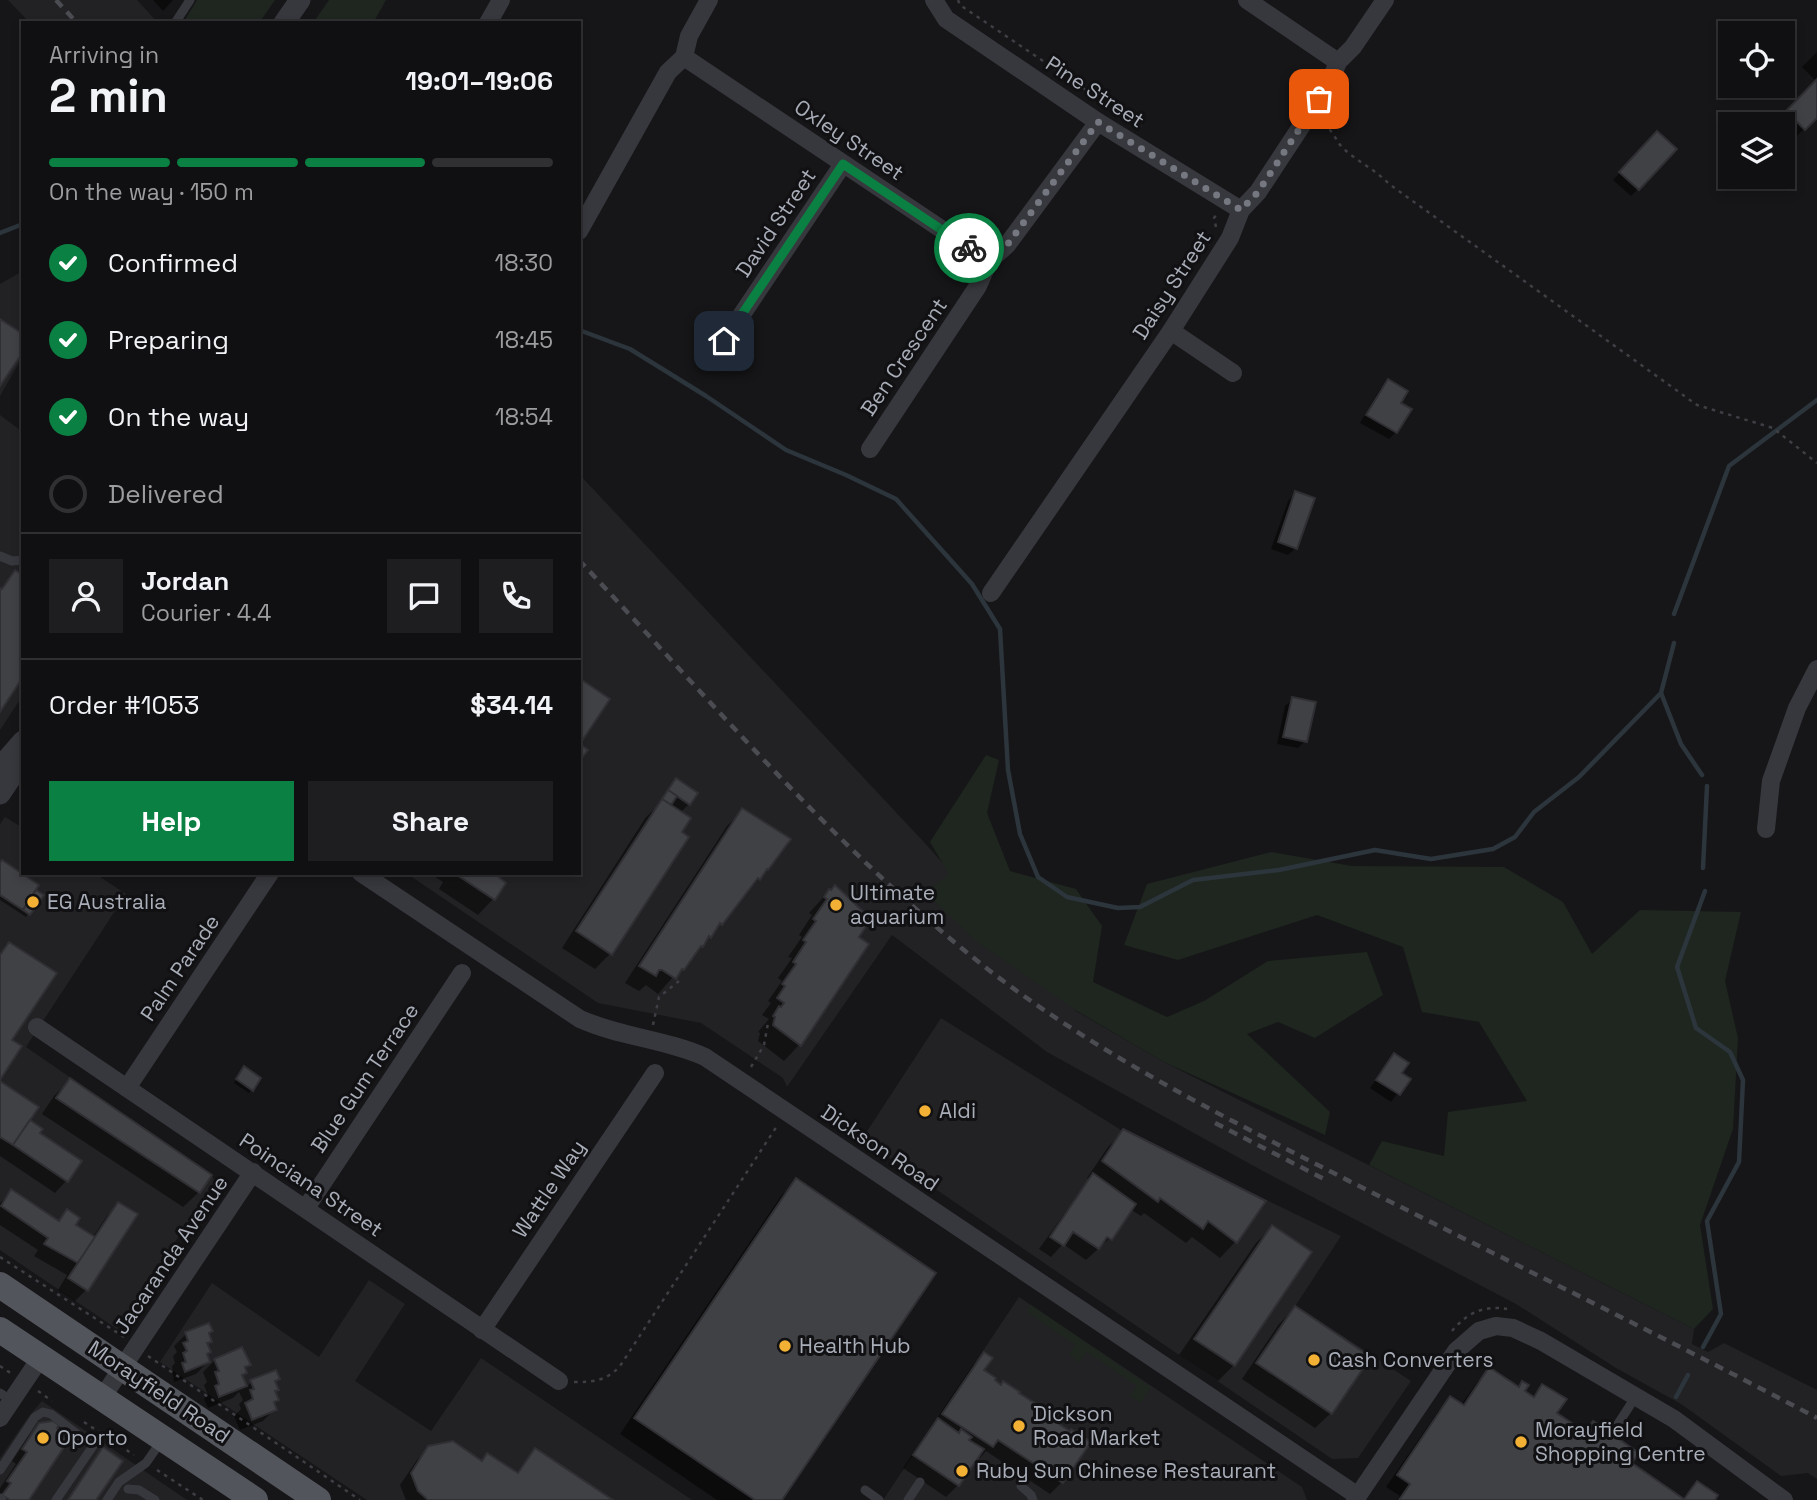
<!DOCTYPE html>
<meta charset="utf-8">
<style>
body{margin:0;font-family:"Space Grotesk",sans-serif;background:#1e1e20;color:#f1f3f6;height:100vh;display:flex;flex-direction:column;font-size:26px;white-space:nowrap}
*{box-sizing:border-box;margin:0}
p{font-size:23px;color:#9c9d9f}
.icon{flex:none;width:38px;height:38px;fill:none;stroke:currentColor;stroke-width:2;stroke-linecap:round;stroke-linejoin:round}
.map{position:relative;flex:1;overflow:hidden}
.panel{position:absolute;left:21px;top:21px;width:560px;height:854px;display:flex;flex-direction:column;background:#101012;border-radius:0px;box-shadow:0 4px 10px #0003,0 0 0 2px #303032}
.panel>*{flex:none}
.fabs{position:absolute;left:1718px;top:21px;display:grid;gap:14px}
.fabs a{display:grid;place-items:center;width:77px;height:77px;border-radius:0px;background:#101012;box-shadow:0 4px 10px #0003,0 0 0 2px #303032;font-size:35px}
.pin{position:absolute;display:grid;place-items:center;width:60px;height:60px;color:#fff;margin:-30px;border-radius:14px;box-shadow:0 4px 10px #0006}
.courier{position:absolute;display:grid;place-items:center;width:70px;height:70px;margin:-35px;border:5px solid #0b8043;border-radius:50%;background:#fff;color:#222;box-shadow:0 2px 9px #0007}
.headline em{font-style:normal;font-weight:700}
.headline div{display:flex;flex-direction:column-reverse}
.headline{display:flex;align-items:center;justify-content:space-between;height:119px;padding:0 28px}
h1{font-size:46px;font-weight:700;line-height:52px}
.bar{display:grid;grid-template-columns:repeat(4,1fr);gap:10px 7px;align-content:center;height:84px;padding:0 28px}
.bar i{height:9px;border-radius:5px;background:#303032}
.bar .current{background:#0b8043}
.bar p{grid-column:span 4}
.line{display:flex;align-items:center;gap:18px;padding:0 28px;border-top:2px solid #303032}
.line div{flex:1}
.round{display:grid;place-items:center;flex:none;width:74px;height:74px;border-radius:0px;background:#1e1e20}
ol{padding:0 28px;list-style:none}
li{display:flex;align-items:center;gap:21px;height:77px}
li p{margin-inline-start:auto}
li .icon{padding:7px;border-radius:50%;background:#0b8043;color:#fff;stroke-width:4}
li:last-child{color:#9c9d9f}
li i{width:38px;height:38px;border:4px solid #303032;border-radius:50%}
.action{display:flex;gap:14px;margin-top:auto;padding:14px 28px}
.action a{flex:1;height:80px;border-radius:0px;background:#0b8043;color:#fff;font-size:28px;font-weight:700;line-height:80px;text-align:center}
.action a+a{background:#1e1e20;color:#f1f3f6}
.map>svg:first-child{display:block}
</style>
<div class="map">
<svg width="1817" height="1500" viewBox="0 0 1817 1500">
<rect width="100%" height="100%" fill="#161618"/>
<g fill="#222225">
<polygon points="8,0 137,0 158,23 30,23"/>
<polygon points="23,271 23,356 0,396 0,284"/>
<polygon points="0,415 20,430 23,485 23,695 0,730"/>
<polygon points="579,474 922,840 1076,1011 1164,1062 1694,1329 1692,1344 1708,1352 1724,1343 1817,1390 1817,1479 1808,1473 1781,1476 1681,1404 1616,1368 1516,1304 1261,1170 1047,1052 892,935 787,1087 783,1078 701,1023 598,1003 406,873 579,873"/>
<polygon points="5,817 23,828 23,873 94,873 126,894 26,1047 212,1175 215,1182 117,1329 0,1250 0,824"/>
<polygon points="941,1018 1121,1130 1341,1236 1296,1305 1411,1381 1358,1458 1332,1459 862,1139"/>
<polygon points="369,1280 405,1304 355,1381 431,1431 481,1358 692,1500 367,1500 160,1362 212,1283 319,1357"/>
<polygon points="1019,1297 1302,1487 1307,1500 883,1500"/>
<polygon points="42,1401 187,1500 0,1500 0,1458 29,1416"/>
</g>
<g fill="#1e261f">
<polygon points="197,0 275,0 259,23 183,23"/>
<polygon points="329,0 386,0 373,23 313,23"/>
<polygon points="986,755 999,760 987,813 1010,871 1076,889 1102,926 1093,982 1167,1017 1204,1001 1268,961 1367,952 1383,995 1315,1038 1278,1022 1247,1034 1330,1112 1325,1135 1164,1062 1077,1011 976,941 926,893 949,874 930,842"/>
<polygon points="1271,852 1352,866 1504,867 1563,902 1592,954 1640,910 1741,912 1725,981 1738,1038 1733,1129 1700,1225 1713,1309 1694,1329 1369,1165 1382,1141 1444,1156 1448,1112 1527,1101 1479,1022 1422,1012 1403,947 1317,915 1178,960 1124,945 1147,884"/>
<polygon points="1031,1305 1151,1387 1140,1403 1130,1396 1137,1386 1087,1352 1079,1362 1069,1355 1075,1345 1027,1312"/>
</g>
<g fill="#0007">
<polygon points="153,0 173,0 163,11"/>
<polygon points="1817,52 1817,116 1797,136 1779,119 1817,82 1802,67"/>
<polygon points="1650,141 1638,189 1631,196 1613,180"/>
<polygon points="1388,381 1399,404 1396,432 1389,439 1360,423 1380,389"/>
<polygon points="1295,493 1296,548 1288,555 1271,549 1288,501"/>
<polygon points="1293,699 1305,741 1298,748 1277,744 1285,706"/>
<polygon points="676,780 689,804 680,813 611,953 595,969 562,948 646,817 659,805 669,788"/>
<polygon points="743,810 759,879 658,994 646,985 639,991 625,983 727,826"/>
<polygon points="0,864 41,895 26,917 0,900"/>
<polygon points="429,873 492,873 503,884 493,899 478,915 439,889 443,882"/>
<polygon points="829,891 856,937 867,944 799,1045 784,1061 758,1041 760,1033 758,1032 769,1019 762,1015 771,1003 768,1001 782,981 778,978 792,958 788,957 802,937 799,935 812,915 809,913"/>
<polygon points="1394,1055 1400,1074 1408,1079 1391,1102 1370,1088"/>
<polygon points="241,1072 252,1089 249,1093 234,1083"/>
<polygon points="70,1080 199,1192 183,1207 42,1114 54,1096"/>
<polygon points="0,1083 38,1134 79,1162 66,1181 55,1193 0,1156"/>
<polygon points="1124,1131 1263,1202 1235,1242 1220,1258 1192,1237 1186,1243 1144,1213 1141,1216 1130,1209 1110,1238 1086,1260 1063,1244 1051,1257 1039,1249 1089,1179 1087,1178 1108,1147"/>
<polygon points="796,1181 780,1500 717,1500 620,1434 781,1196"/>
<polygon points="11,1192 57,1222 67,1212 74,1225 92,1238 107,1216 119,1204 86,1290 75,1301 58,1290 67,1275 34,1256 38,1250 0,1225 0,1203"/>
<polygon points="1272,1227 1309,1252 1234,1365 1218,1381 1179,1355 1256,1243"/>
<polygon points="1295,1308 1331,1413 1315,1428 1242,1379 1279,1324"/>
<polygon points="186,1334 207,1334 210,1341 206,1345 205,1355 208,1362 196,1374 174,1382 172,1366 175,1363 173,1356 177,1352 174,1346"/>
<polygon points="984,1354 982,1371 992,1381 1057,1424 1088,1442 1062,1482 1050,1494 986,1451 980,1458 977,1456 958,1485 946,1497 903,1468 973,1365"/>
<polygon points="215,1360 249,1364 241,1377 246,1388 251,1382 278,1379 274,1383 273,1403 275,1409 263,1421 240,1430 234,1416 241,1409 239,1404 243,1400 239,1392 233,1398 208,1408 204,1399 208,1395 204,1385 207,1382 203,1372"/>
<polygon points="1490,1369 1518,1388 1523,1383 1522,1391 1531,1397 1542,1386 1555,1414 1583,1433 1593,1424 1630,1463 1682,1499 1697,1483 1713,1500 1397,1500 1400,1496 1386,1487 1439,1410 1450,1398 1461,1405 1478,1381"/>
<polygon points="40,1425 27,1500 0,1500 0,1488 16,1464 12,1461 28,1437"/>
<polygon points="429,1448 481,1462 487,1455 516,1474 535,1450 610,1500 406,1500 400,1485 417,1460"/>
</g>
<g fill="none" stroke-linecap="round" stroke-linejoin="round">
<g stroke="#2c353c" stroke-width="4.5">
<polyline points="0,233 23,224"/>
<polyline points="579,330 630,349 706,396 786,450 846,475 896,499 972,584 1000,629 1008,770 1020,834 1038,877 1067,897 1118,908 1140,907 1193,880 1279,870 1375,850 1431,859 1493,849 1515,837 1534,812 1579,777 1661,693 1674,643"/>
<polyline points="1674,614 1729,466 1817,400"/>
<polyline points="1661,693 1681,744 1702,775"/>
<polyline points="1703,868 1707,786"/>
<polyline points="1703,1347 1721,1314 1707,1221 1739,1162 1743,1080 1730,1052 1696,1028 1677,967 1705,891"/>
<polyline points="1676,1397 1688,1375"/>
</g>
</g>
<g fill="#404145" stroke="#303034" stroke-width="2">
<polygon points="1817,79 1817,118 1805,130 1786,111"/>
<polygon points="1657,131 1677,149 1639,190 1619,172"/>
<polygon points="0,319 23,334 23,352 0,386"/>
<polygon points="1388,379 1408,391 1401,403 1412,409 1397,433 1366,415"/>
<polygon points="1295,491 1315,498 1297,549 1278,542"/>
<polygon points="15,570 23,575 23,677 0,712 0,588 2,589"/>
<polygon points="579,678 610,699 580,744 588,750 579,762"/>
<polygon points="1292,697 1316,702 1307,742 1283,737"/>
<polygon points="676,778 698,793 690,805 668,790"/>
<polygon points="668,790 677,796 671,805 662,799"/>
<polygon points="662,799 691,818 682,832 689,837 612,955 576,931"/>
<polygon points="742,808 791,839 768,870 767,869 760,880 758,878 722,925 720,923 711,938 709,936 703,947 701,946 684,970 682,969 676,979 662,970 659,970 656,976 639,966"/>
<polygon points="2,860 39,885 23,910 0,895 0,863"/>
<polygon points="454,873 494,873 506,883 495,900"/>
<polygon points="835,885 871,919 859,937 869,944 801,1046 773,1025 775,1017 773,1016 779,1006 781,1007 784,1003 777,998 785,986 782,984 796,964 793,962 806,942 803,940 816,921 813,919 827,899 824,897 829,889 831,890"/>
<polygon points="36,890 44,895 30,915 23,910"/>
<polygon points="9,942 57,973 12,1040 22,1046 0,1080 0,955"/>
<polygon points="1394,1053 1409,1063 1402,1073 1411,1079 1400,1095 1376,1080"/>
<polygon points="244,1066 261,1078 253,1091 236,1079"/>
<polygon points="70,1078 212,1175 200,1193 56,1098"/>
<polygon points="0,1081 39,1107 13,1145 0,1137"/>
<polygon points="30,1120 43,1129 40,1133 82,1161 68,1182 13,1145"/>
<polygon points="1123,1129 1266,1201 1237,1243 1208,1221 1203,1229 1160,1198 1158,1202 1102,1161"/>
<polygon points="1093,1173 1136,1204 1112,1240 1107,1237 1099,1249 1073,1232 1064,1246 1050,1237"/>
<polygon points="796,1178 936,1273 782,1500 755,1500 634,1418"/>
<polygon points="11,1189 59,1221 67,1209 80,1218 76,1225 95,1237 78,1263 44,1244 48,1238 1,1206"/>
<polygon points="118,1202 138,1214 88,1291 68,1278"/>
<polygon points="1272,1225 1312,1252 1235,1366 1194,1339"/>
<polygon points="1295,1306 1371,1357 1332,1414 1256,1363"/>
<polygon points="209,1323 213,1331 209,1333 212,1342 207,1343 211,1352 207,1354 210,1362 185,1372 182,1363 186,1362 183,1353 187,1351 183,1343 188,1341 185,1332"/>
<polygon points="242,1347 251,1365 245,1367 247,1373 242,1375 247,1386 219,1397 215,1386 219,1384 215,1372 219,1371 214,1359"/>
<polygon points="984,1352 993,1358 984,1370 996,1378 995,1380 1001,1385 1003,1381 1020,1392 1019,1393 1062,1420 1059,1424 1070,1431 1071,1429 1091,1442 1063,1483 998,1440 993,1447 942,1414"/>
<polygon points="1489,1367 1519,1387 1522,1381 1529,1385 1525,1391 1534,1397 1542,1384 1567,1399 1557,1413 1585,1432 1593,1421 1639,1453 1632,1463 1684,1499 1697,1481 1718,1495 1715,1500 1399,1500 1410,1484 1397,1475 1450,1396 1464,1405"/>
<polygon points="276,1370 280,1379 275,1381 279,1390 275,1391 279,1400 274,1402 277,1410 252,1420 245,1403 253,1399 250,1390 254,1389 250,1380"/>
<polygon points="938,1418 959,1433 961,1429 972,1437 969,1440 984,1449 959,1486 913,1455"/>
<polygon points="53,1421 59,1425 57,1428 62,1431 59,1435 68,1441 29,1500 10,1500 2,1495 11,1483 7,1481 27,1452 22,1449 39,1423"/>
<polygon points="453,1441 482,1461 487,1453 518,1473 535,1448 613,1500 428,1500 418,1491 411,1473 428,1446"/>
<polygon points="103,1447 123,1461 96,1500 68,1500"/>
</g>
<g fill="none" stroke-linecap="round" stroke-linejoin="round">
<g stroke="#3d3f44" stroke-width="2.5" stroke-dasharray="3.5 5" stroke-linecap="butt">
<polyline points="958,0 960,5 1141,127"/>
<path d="M 1323,124 C 1335,132 1335,141 1344,149 C 1358,162 1376,170 1389,184 L 1697,405 L 1773,428 L 1817,463"/>
<polyline points="1216,227 1214,218 1217,214"/>
<polyline points="653,1025 659,997 679,981"/>
<polyline points="751,1067 764,1045 768,1023"/>
<polyline points="0,1257 124,1337"/>
<path d="M 1452,1331 C 1467,1313 1483,1305 1507,1309"/>
<polyline points="148,1356 360,1500"/>
<polyline points="0,1366 12,1374"/>
<path d="M 574,1382 C 594,1382 606,1381 620,1366 L 777,1126"/>
<polyline points="38,1391 52,1401"/>
<polyline points="84,1422 134,1455"/>
<polyline points="108,1436 125,1439"/>
<polyline points="157,1470 203,1500"/>
</g>
<g stroke="#37383d" stroke-width="9">
<polyline points="175,23 190,0"/>
<polyline points="0,556 12,561 23,560"/>
<polyline points="0,1393 12,1401"/>
<polyline points="1616,1427 1636,1396"/>
<polyline points="0,1470 35,1417 43,1412 51,1414 93,1446 56,1500"/>
<polyline points="1021,1486 1031,1495 1033,1500"/>
<polyline points="128,1489 139,1490 155,1500"/>
<polyline points="865,1490 879,1500"/>
<polyline points="0,1498 2,1500"/>
<polyline points="107,1500 119,1482 146,1463 162,1440"/>
<polyline points="908,1500 920,1482"/>
</g>
<g stroke="#37383d" stroke-width="18">
<polyline points="934,0 946,19 1098,122 1241,210"/>
<polyline points="1247,0 1338,62"/>
<polyline points="488,23 501,0"/>
<polyline points="684,57 989,261"/>
<polyline points="579,231 668,72 684,57 689,36 709,0"/>
<polyline points="1171,331 1233,373"/>
<polyline points="724,341 843,164"/>
<polyline points="870,449 978,286 989,261 1007,245 1098,122"/>
<polyline points="991,593 1171,331 1230,238 1241,210 1258,192 1329,84 1338,62 1353,47 1385,0"/>
<polyline points="1766,829 1771,781 1797,708 1817,669"/>
<path d="M 361,873 L 580,1019 C 620,1037 665,1039 705,1057 L 1358,1496"/>
<polyline points="37,1027 559,1381"/>
<polyline points="127,1088 270,873"/>
<polyline points="306,1208 462,973"/>
<polyline points="482,1330 655,1073"/>
<polyline points="102,1398 253,1172"/>
<polyline points="0,1418 41,1357"/>
<polyline points="1355,1500 1456,1351 1479,1331 1496,1326 1513,1328 1541,1341 1674,1419 1784,1500"/>
</g>
<g stroke="#37383d" stroke-width="21">
<polyline points="284,23 300,0"/>
<polyline points="1,766 23,741"/>
<polyline points="0,794 23,760"/>
</g>
<g stroke="#53555c" stroke-width="26">
<polyline points="0,1285 318,1500"/>
<polyline points="0,1330 255,1500"/>
</g>
<g stroke="#4a4c52" stroke-width="4.5" stroke-dasharray="9 7" stroke-linecap="butt">
<polyline points="56,0 77,23"/>
<path d="M 579,560 C 711,701 838,852 990,971 C 1102,1057 1228,1119 1353,1183 C 1508,1261 1664,1337 1817,1418"/>
<polyline points="1215,1123 1324,1179"/>
</g>
</g>
<g fill="none" stroke-linecap="round" stroke-linejoin="round">
<polyline stroke="#757880" stroke-width="7" stroke-dasharray="0 12.6" points="969,248 989,261 1007,245 1098,122 1241,210 1258,192 1319,99"/>
<polyline stroke="#0b8043" stroke-width="9" points="724,341 843,164 969,248"/>
</g>
<g fill="#f2b134" stroke="#111113" stroke-width="2.5">
<circle cx="33" cy="902" r="7"/>
<circle cx="836" cy="905" r="7"/>
<circle cx="925" cy="1111" r="7"/>
<circle cx="785" cy="1346" r="7"/>
<circle cx="1314" cy="1360" r="7"/>
<circle cx="1019" cy="1426" r="7"/>
<circle cx="43" cy="1438" r="7"/>
<circle cx="1521" cy="1442" r="7"/>
<circle cx="962" cy="1471" r="7"/>
</g>
<g text-anchor="middle" stroke-width="6" stroke-linejoin="round" paint-order="stroke">
<g font-size="21" fill="#a8adb8" stroke="#111113">
<text transform="translate(1095 92) rotate(33)" y="7">Pine Street</text>
<text transform="translate(849 140) rotate(34)" y="7">Oxley Street</text>
<text transform="translate(776 223) rotate(-56)" y="7">David Street</text>
<text transform="translate(1172 285) rotate(-57)" y="7">Daisy Street</text>
<text transform="translate(904 357) rotate(-56)" y="7">Ben Crescent</text>
<text transform="translate(180 968) rotate(-56)" y="7">Palm Parade</text>
<text transform="translate(365 1078) rotate(-56)" y="7">Blue Gum Terrace</text>
<text transform="translate(880 1148) rotate(34)" y="7">Dickson Road</text>
<text transform="translate(311 1185) rotate(34)" y="7">Poinciana Street</text>
<text transform="translate(549 1189) rotate(-56)" y="7">Wattle Way</text>
<text transform="translate(171 1255) rotate(-56)" y="7">Jacaranda Avenue</text>
<text transform="translate(159 1392) rotate(34)" y="7">Morayfield Road</text>
</g>
<g font-size="21" fill="#a8adb8" stroke="#111113" text-anchor="start">
<text x="850" y="900">Ultimate<tspan x="850" dy="24">aquarium</tspan></text>
<text x="47" y="909">EG Australia</text>
<text x="939" y="1118">Aldi</text>
<text x="799" y="1353">Health Hub</text>
<text x="1328" y="1367">Cash Converters</text>
<text x="1033" y="1421">Dickson<tspan x="1033" dy="24">Road Market</tspan></text>
<text x="1535" y="1437">Morayfield<tspan x="1535" dy="24">Shopping Centre</tspan></text>
<text x="57" y="1445">Oporto</text>
<text x="976" y="1478">Ruby Sun Chinese Restaurant</text>
</g>
</g>
</svg>
<div class="fabs">
<a><svg class="icon" aria-label="locate" viewBox="0 0 24 24"><circle cx="12" cy="12" r="6"/><path d="M12 2v4M12 18v4M2 12h4M18 12h4"/></svg></a>
<a><svg class="icon" aria-label="layers" viewBox="0 0 24 24"><path d="M12 4l9 5-9 5-9-5zM3 14l9 5 9-5"/></svg></a>
</div>
<div class="pin" style="left:1319px;top:99px;background:#ea580c"><svg class="icon" aria-label="bag" viewBox="0 0 24 24"><path d="M5 8h14l-1 12H6zM9 8a3 3 0 0 1 6 0"/></svg></div>
<div class="pin" style="left:724px;top:341px;background:#1f2937"><svg class="icon" aria-label="home" viewBox="0 0 24 24"><path d="M3 11l9-7 9 7M6 9v11h12V9"/></svg></div>
<div class="courier" style="left:969px;top:248px"><svg class="icon" aria-label="bike" viewBox="0 0 24 24"><circle cx="6" cy="16" r="4"/><circle cx="18" cy="16" r="4"/><path d="M6 16l4-8h5l3 8M10 8l3 8H6M13 5h3"/></svg></div>
<section class="panel">
<div class="headline"><div><h1>2 min</h1><p>Arriving in</p></div><em>19:01–19:06</em></div>
<div class="bar"><i class="current"></i><i class="current"></i><i class="current"></i><i></i><p>On the way · 150 m</p></div>
<ol>
<li><svg class="icon" aria-label="check" viewBox="0 0 24 24"><path d="M5 12l5 5 9-10"/></svg>Confirmed<p>18:30</p></li>
<li><svg class="icon" aria-label="check" viewBox="0 0 24 24"><path d="M5 12l5 5 9-10"/></svg>Preparing<p>18:45</p></li>
<li><svg class="icon" aria-label="check" viewBox="0 0 24 24"><path d="M5 12l5 5 9-10"/></svg>On the way<p>18:54</p></li>
<li><i></i>Delivered</li>
</ol>
<div class="line" style="height:126px"><a class="round"><svg class="icon" aria-label="person" viewBox="0 0 24 24"><circle cx="12" cy="8" r="4"/><path d="M4 21q1-7 8-7t8 7"/></svg></a><div><b>Jordan</b><p>Courier · 4.4</p></div><a class="round"><svg class="icon" aria-label="chat" viewBox="0 0 24 24"><path d="M4 5h16v11H9l-5 4z"/></svg></a><a class="round"><svg class="icon" aria-label="phone" viewBox="0 0 24 24"><path d="M5 4h4l2 5-3 2q2 4 5 5l2-3 5 2v4C11 20 4 13 5 4z"/></svg></a></div>
<div class="line" style="height:91px"><div>Order #1053</div><b>$34.14</b></div>
<div class="action"><a>Help</a><a>Share</a></div>
</section>
</div>
